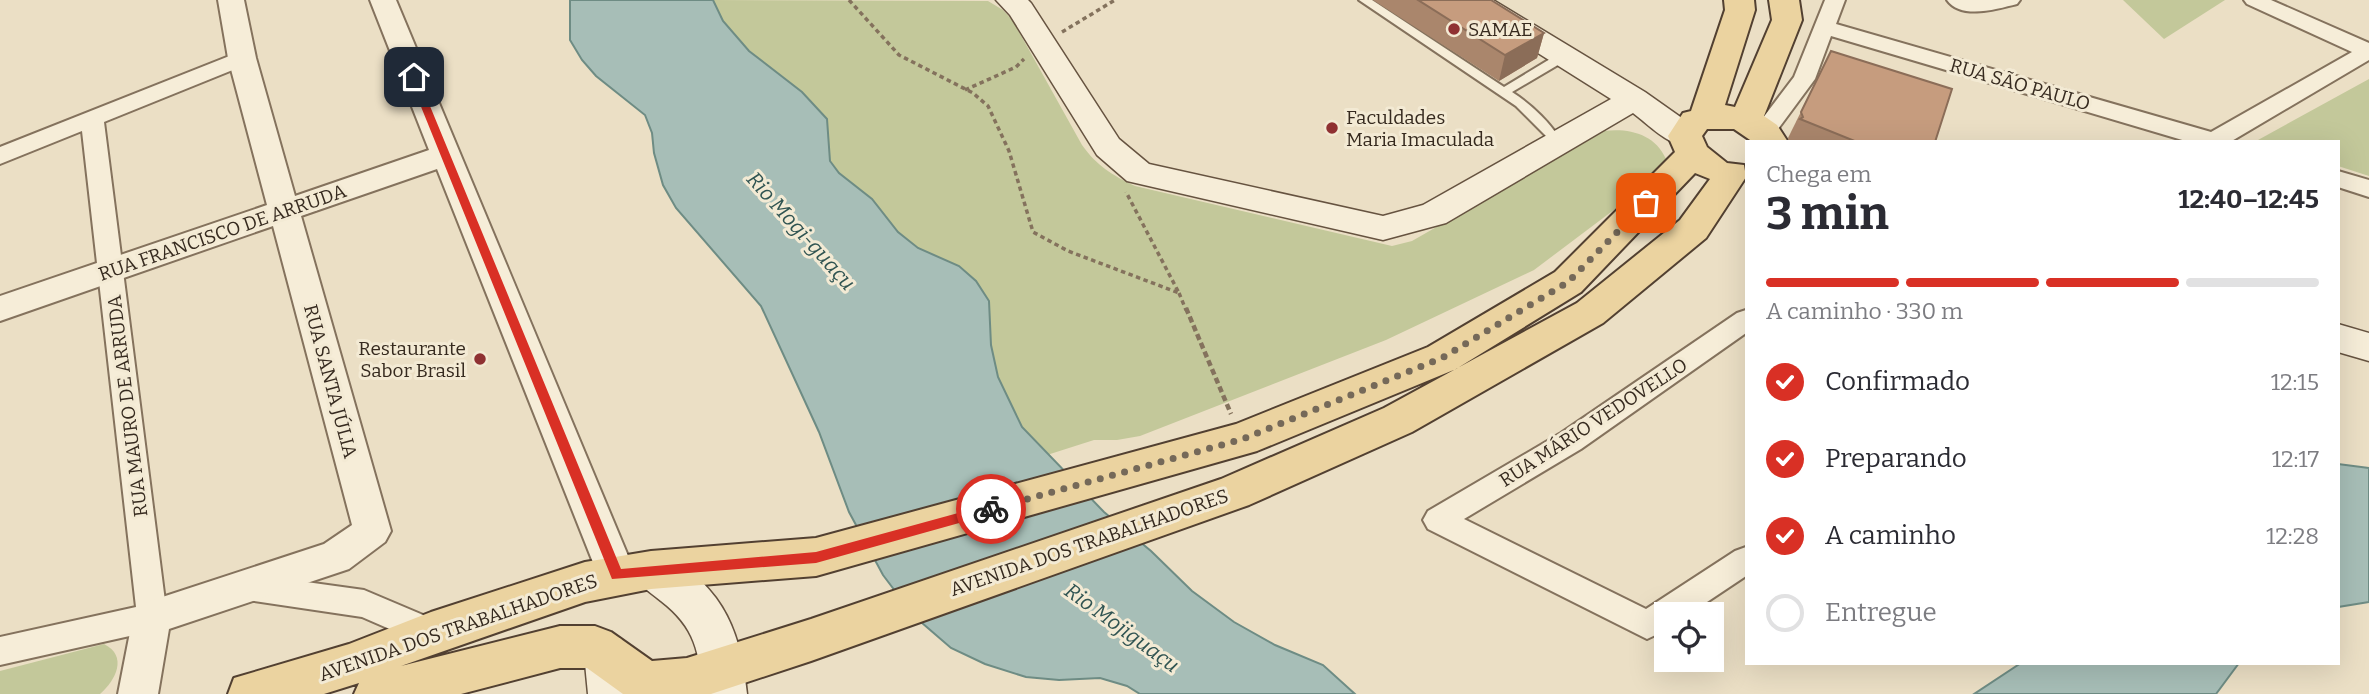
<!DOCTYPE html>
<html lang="pt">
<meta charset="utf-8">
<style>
body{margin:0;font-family:Bitter,serif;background:#f2f2f3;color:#2b2b33;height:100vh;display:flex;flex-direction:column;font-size:26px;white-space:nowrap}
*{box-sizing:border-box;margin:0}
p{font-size:23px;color:#7c7c81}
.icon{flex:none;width:38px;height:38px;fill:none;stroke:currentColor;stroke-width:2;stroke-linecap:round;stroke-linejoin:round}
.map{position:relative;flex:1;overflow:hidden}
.details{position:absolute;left:1745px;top:140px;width:595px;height:525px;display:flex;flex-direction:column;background:#fff;border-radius:0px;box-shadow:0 7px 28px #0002}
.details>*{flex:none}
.tools{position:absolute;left:1654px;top:602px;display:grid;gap:14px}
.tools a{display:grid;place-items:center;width:70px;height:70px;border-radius:0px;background:#fff;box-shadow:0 7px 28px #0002;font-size:35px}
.pin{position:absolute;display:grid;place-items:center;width:60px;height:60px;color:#fff;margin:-30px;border-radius:14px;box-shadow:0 4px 10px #0006}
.courier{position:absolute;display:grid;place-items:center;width:70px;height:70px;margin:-35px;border:5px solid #d93025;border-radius:50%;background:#fff;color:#222;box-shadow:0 2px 9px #0007}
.headline em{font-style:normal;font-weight:700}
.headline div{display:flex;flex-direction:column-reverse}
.headline{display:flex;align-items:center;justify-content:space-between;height:119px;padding:0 21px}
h1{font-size:46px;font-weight:700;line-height:52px}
.bar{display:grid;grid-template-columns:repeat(4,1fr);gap:10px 7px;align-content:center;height:84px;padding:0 21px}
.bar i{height:9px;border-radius:5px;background:#e1e1e2}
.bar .on{background:#d93025}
.bar p{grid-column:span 4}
ol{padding:0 21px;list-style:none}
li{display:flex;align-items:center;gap:21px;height:77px}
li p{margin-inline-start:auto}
li .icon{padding:7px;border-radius:50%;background:#d93025;color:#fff;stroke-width:4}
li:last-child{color:#7c7c81}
li i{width:38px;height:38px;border:4px solid #e1e1e2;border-radius:50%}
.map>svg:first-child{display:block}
</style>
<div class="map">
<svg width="2369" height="694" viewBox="0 0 2369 694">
<rect width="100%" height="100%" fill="#ebdfc5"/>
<g fill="#c3c89a">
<path d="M 713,0 L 988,1 L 1003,10 L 1013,21 L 1082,145 C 1097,166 1112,175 1135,186 L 1392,246 L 1412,241 L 1604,131 C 1629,128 1655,134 1666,159 L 1631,197 L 1534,270 L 1386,340 L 1140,436 L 1117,440 L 1094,440 L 1047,455 L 1021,427 L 998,377 L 991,345 L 989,301 L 959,266 L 918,248 L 897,232 L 872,199 L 839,173 L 830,161 L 802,92 L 749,51 L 723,21 Z"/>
<polygon points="2123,0 2225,0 2164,39"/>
<polygon points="2369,79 2369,176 2338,166 2338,142 2258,140"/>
<path d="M 104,644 C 128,656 116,680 100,694 L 0,694 L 0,671 Z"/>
</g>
<g fill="#a7beb7" stroke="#6e8c84" stroke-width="2">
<polygon points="570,0 713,0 723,21 749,51 802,92 827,119 830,161 839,173 872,199 898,232 918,248 959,266 976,281 989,301 991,345 998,377 1022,427 1104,512 1151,551 1192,591 1234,622 1275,645 1323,665 1355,694 1140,694 1127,686 1100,678 1059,680 1026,677 985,664 951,648 914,616 883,575 849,512 819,432 761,306 676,208 663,185 654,153 652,133 645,115 596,76 582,60 570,40"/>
<polygon points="2338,464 2369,468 2369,602 2338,607"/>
<polygon points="2021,663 2239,663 2216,694 1974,694"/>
</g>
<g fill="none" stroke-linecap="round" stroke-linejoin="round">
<defs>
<path id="service" d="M 1359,0 L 1372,0 L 1504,87 L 1560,53 L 1568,53 L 1568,59 L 1512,92 C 1532,105 1552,124 1563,144 L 1561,147 L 1553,147 L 1547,137 L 1516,106 Z"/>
<g id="minor">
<polygon points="1825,0 1845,0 1836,24 2211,132 2352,52 2247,4 2244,0 2271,0 2369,43 2369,60 2230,142 2189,142 1831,36 1815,79 1772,137 1764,140 1756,137 1753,132 1756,127 1794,77"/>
<path d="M 1947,0 L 2020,0 L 2017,4 C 1997,9 1961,20 1947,0 Z"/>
<polygon points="242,51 250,53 253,58 250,63 104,122 167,617 163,627 152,631 0,665 0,637 136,607 82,131 0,164 0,147"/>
<polygon points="2338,171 2369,180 2369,197 2338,187"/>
<polygon points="1746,310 1746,333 1581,449 1464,519 1646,609 1735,551 1746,547 1746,576 1689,614 1666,614 1666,630 1647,639 1428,529 1423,520 1428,511 1561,433 1737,313"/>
<polygon points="248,574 364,590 442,623 446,633 442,643 431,647 362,617 248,600 237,597 233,587 237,577"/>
</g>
<polygon id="tertiary" points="218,0 244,0 256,58 295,196 429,150 370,0 396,0 636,575 630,587 617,592 604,587 598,575 437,169 301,216 391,531 385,542 349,569 169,629 158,694 118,694 133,617 138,605 324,544 352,525 273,226 0,321 0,296 267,205 228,58"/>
<g id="secondary">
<path d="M 996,0 L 1028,0 L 1031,3 L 1119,139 L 1149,164 L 1383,216 L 1423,205 L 1611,99 L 1463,6 L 1459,0 L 1493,0 L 1645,92 L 1696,128 L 1701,136 L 1696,144 C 1672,151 1652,127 1633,113 L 1446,223 L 1383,240 L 1127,181 L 1097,155 L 1010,15 Z"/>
<polygon points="2338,324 2369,333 2369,361 2338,352"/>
<path d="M 651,552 C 718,576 741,627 747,694 L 703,694 C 699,652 696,628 661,601 C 648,590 637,585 630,570 L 636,557 Z"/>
<polygon points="606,633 621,639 628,653 632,694 588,694 584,653 591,639"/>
</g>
<path id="primary" d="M 1724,0 L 1754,0 L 1755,10 L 1725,105 L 1735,107 L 1772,20 L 1769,0 L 1799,0 L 1802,20 L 1764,116 L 1777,125 L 1788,142 L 1753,142 L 1734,129 L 1707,129 L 1702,136 L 1707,147 L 1727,163 L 1744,165 L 1746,177 L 1706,238 L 1603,323 L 1412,432 L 1249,505 L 811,661 L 711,694 L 623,694 L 587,668 L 560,668 L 461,694 L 354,694 L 359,683 L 324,694 L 228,694 L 234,678 L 349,644 L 431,612 L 585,562 L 651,551 L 816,538 L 1236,424 L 1428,347 L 1555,272 L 1675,152 L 1668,136 L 1683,113 L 1691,111 L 1725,10 ZM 1695,173 L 1710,179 L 1680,220 L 1577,303 L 1384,408 L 1221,479 L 811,619 L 687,658 L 652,661 L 611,632 L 595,626 L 560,626 L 401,666 L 585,602 L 651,589 L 816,576 L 1257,451 L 1456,369 L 1581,292 Z"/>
</defs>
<use href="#service" stroke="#84725d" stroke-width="4"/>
<use href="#minor" stroke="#84725d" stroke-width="4"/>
<use href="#tertiary" stroke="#84725d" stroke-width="4"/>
<use href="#secondary" stroke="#665340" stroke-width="3"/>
<use href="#primary" stroke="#524031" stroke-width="4"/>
<g stroke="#84725d" stroke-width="3.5" stroke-dasharray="4.5 3.5" stroke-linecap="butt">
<polyline points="849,0 899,55 973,93 988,106 1009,151 1033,232 1068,251 1179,293 1126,192"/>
<polyline points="1062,32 1115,0"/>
<polyline points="965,90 1016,67 1024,59"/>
<polyline points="1179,293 1186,310"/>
</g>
<polyline stroke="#84725d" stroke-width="4.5" stroke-dasharray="6 3.5" stroke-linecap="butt" points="1186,308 1231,414"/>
<use href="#service" fill="#f6edd8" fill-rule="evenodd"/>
<use href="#minor" fill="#f6edd8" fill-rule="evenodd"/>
<use href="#tertiary" fill="#f6edd8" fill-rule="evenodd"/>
<use href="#secondary" fill="#f6edd8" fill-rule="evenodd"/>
<use href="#primary" fill="#ebd3a0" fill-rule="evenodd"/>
</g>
<g fill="#aa866c">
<polygon points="1373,0 1491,0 1544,33 1537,58 1499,81"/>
<polygon points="1831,51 1935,142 1789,142 1788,138"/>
</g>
<polygon fill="#8b6d58" points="1544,33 1537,58 1499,81 1505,55"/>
<g fill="#c69c7e" stroke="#8b6d58" stroke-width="2">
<polygon points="1418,0 1491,0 1544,33 1505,55"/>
<polygon points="1831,51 1952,89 1935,142 1857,142 1800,119 1803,117 1801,112"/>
</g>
<polygon fill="#d93025" points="414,74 418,77 621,569 816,552 991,504 995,505 995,513 816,563 612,579 409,77"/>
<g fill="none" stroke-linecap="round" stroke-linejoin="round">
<polyline stroke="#756959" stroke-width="7" stroke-dasharray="0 12.6" points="991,509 1243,439 1442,358 1568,282 1646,203"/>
</g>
<g fill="#8f3132" stroke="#f3ead4" stroke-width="2.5">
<circle cx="1454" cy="29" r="7"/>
<circle cx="1332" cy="128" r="7"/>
<circle cx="480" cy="359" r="7"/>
</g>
<g text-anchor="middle" stroke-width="6" stroke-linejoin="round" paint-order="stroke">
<g font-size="19" fill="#362a1f" stroke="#f3ead4" text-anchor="start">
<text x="1468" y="36">SAMAE</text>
<text x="1346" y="124">Faculdades<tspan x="1346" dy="22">Maria Imaculada</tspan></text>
<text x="466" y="355" text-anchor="end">Restaurante<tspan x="466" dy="22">Sabor Brasil</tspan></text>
</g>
<g font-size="19" fill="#362a1f" stroke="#f3ead4">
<text transform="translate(2020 84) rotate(16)" y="7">RUA SÃO PAULO</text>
<text transform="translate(222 232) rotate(-19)" y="7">RUA FRANCISCO DE ARRUDA</text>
<text transform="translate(331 381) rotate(75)" y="7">RUA SANTA JÚLIA</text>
<text transform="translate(127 406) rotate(-97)" y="7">RUA MAURO DE ARRUDA</text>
<text transform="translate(1593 422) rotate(-33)" y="7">RUA MÁRIO VEDOVELLO</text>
<text transform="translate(1089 542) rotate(-19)" y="7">AVENIDA DOS TRABALHADORES</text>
<text transform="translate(458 627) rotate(-19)" y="7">AVENIDA DOS TRABALHADORES</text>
</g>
<g font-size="21" font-style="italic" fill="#305452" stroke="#f3ead4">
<text transform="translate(801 231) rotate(48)" y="7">Rio Mogi-guaçu</text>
<text transform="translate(1122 628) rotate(36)" y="7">Rio Mojiguaçu</text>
</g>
</g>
</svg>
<div class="tools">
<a><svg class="icon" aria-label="locate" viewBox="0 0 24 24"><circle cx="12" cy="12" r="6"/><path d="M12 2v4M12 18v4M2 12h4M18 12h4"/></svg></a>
</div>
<div class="pin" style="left:1646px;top:203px;background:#ea580c"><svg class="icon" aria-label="bag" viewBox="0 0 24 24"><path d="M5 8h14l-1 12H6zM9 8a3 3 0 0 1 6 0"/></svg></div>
<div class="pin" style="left:414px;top:77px;background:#1f2937"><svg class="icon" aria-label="home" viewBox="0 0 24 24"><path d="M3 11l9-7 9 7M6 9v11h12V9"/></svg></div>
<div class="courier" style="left:991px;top:509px"><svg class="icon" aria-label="bike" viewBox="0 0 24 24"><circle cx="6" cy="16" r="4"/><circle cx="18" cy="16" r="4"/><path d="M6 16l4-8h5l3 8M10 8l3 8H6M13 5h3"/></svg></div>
<section class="details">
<div class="headline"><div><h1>3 min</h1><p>Chega em</p></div><em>12:40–12:45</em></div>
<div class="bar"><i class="on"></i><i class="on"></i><i class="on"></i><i></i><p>A caminho · 330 m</p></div>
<ol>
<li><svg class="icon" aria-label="check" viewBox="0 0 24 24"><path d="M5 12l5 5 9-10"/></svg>Confirmado<p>12:15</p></li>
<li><svg class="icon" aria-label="check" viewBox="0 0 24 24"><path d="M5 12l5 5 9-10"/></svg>Preparando<p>12:17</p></li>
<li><svg class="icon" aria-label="check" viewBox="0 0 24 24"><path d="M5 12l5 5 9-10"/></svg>A caminho<p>12:28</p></li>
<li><i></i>Entregue</li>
</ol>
</section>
</div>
